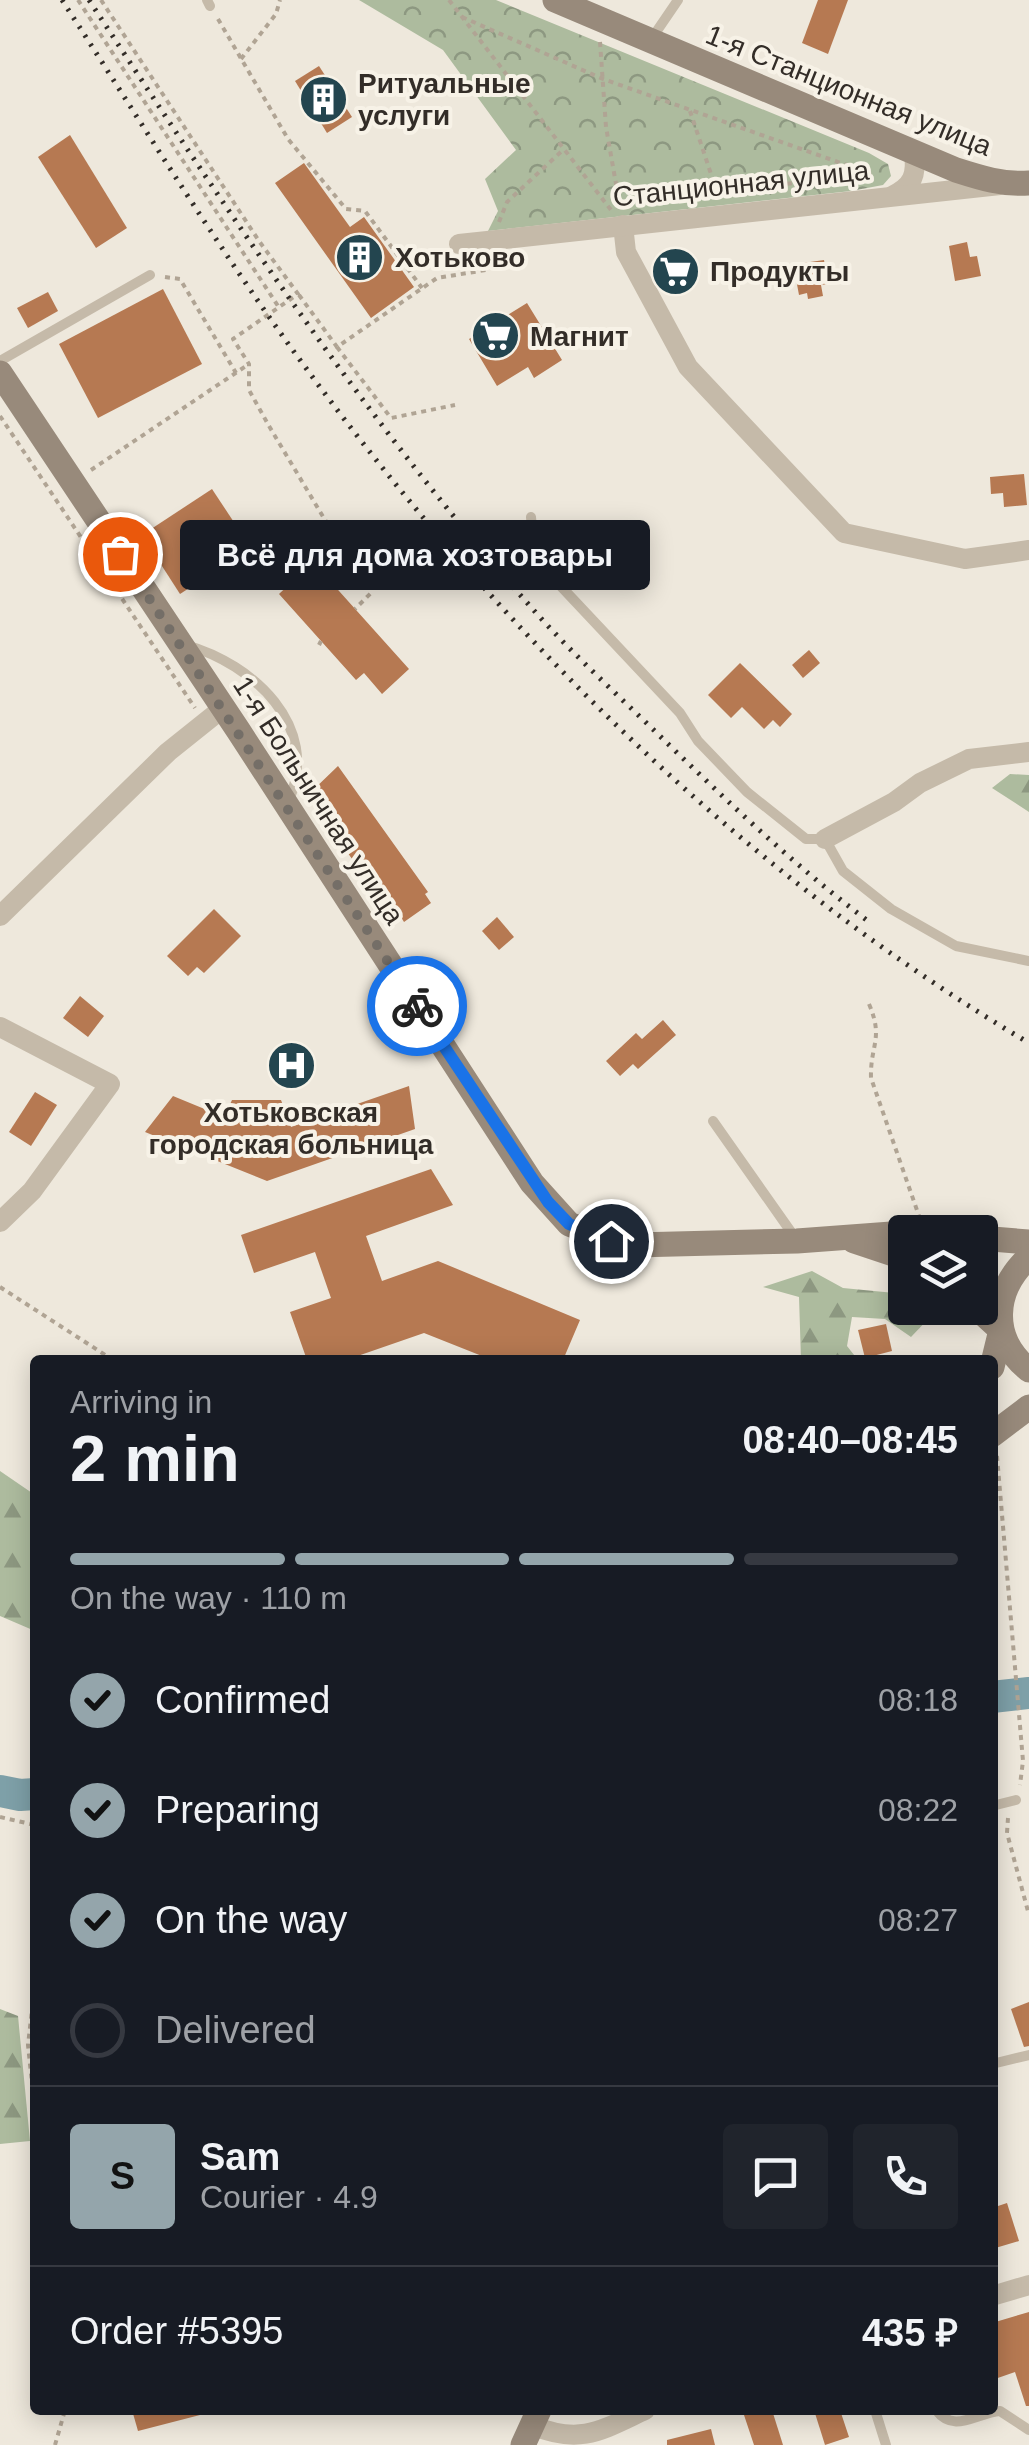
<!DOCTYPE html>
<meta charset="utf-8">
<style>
body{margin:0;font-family:Helvetica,sans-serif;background:#20242c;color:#f1f3f6;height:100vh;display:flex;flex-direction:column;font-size:38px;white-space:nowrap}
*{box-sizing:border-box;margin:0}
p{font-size:32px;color:#9ea1a6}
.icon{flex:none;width:55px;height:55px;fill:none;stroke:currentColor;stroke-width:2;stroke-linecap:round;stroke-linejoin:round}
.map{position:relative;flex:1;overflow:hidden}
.sheet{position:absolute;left:30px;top:1355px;width:968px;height:1060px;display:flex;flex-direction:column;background:#171b24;border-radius:10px;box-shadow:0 5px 25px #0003}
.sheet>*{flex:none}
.fabs{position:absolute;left:888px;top:1215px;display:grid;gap:20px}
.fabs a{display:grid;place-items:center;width:110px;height:110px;border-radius:10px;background:#171b24;box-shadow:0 5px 25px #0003;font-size:50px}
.pin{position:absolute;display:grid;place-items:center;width:85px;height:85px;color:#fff;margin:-42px;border:5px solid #fff;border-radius:50%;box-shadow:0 2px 10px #0007}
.courier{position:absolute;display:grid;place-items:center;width:100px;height:100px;margin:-50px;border:8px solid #1a73e8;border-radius:50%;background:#fff;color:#222;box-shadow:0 2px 12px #0007}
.bubble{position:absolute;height:70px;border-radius:10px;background:#171b24;box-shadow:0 5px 25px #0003;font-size:32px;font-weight:700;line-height:70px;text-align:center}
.overview em{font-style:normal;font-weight:700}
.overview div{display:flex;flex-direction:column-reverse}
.overview{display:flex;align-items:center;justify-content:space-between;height:170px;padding:0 40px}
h1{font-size:65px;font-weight:700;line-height:75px}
.bar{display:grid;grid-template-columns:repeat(4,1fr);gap:15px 10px;align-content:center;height:120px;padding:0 40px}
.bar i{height:12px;border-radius:8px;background:#363941}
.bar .active{background:#94a5ab}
.bar p{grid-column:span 4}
.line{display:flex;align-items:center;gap:25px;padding:0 40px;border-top:2px solid #363941}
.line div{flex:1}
.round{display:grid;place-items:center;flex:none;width:105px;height:105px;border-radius:10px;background:#20242c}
ol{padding:0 40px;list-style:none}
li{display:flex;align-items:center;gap:30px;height:110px}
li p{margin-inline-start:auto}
li .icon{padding:10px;border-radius:50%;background:#94a5ab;color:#111;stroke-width:4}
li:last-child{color:#9ea1a6}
li i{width:55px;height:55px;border:5px solid #363941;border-radius:50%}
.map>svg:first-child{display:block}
</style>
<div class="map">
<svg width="1029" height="2445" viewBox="0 0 1029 2445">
<defs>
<pattern id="forest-firs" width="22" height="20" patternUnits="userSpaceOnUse" patternTransform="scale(2.5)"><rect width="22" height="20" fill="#adbb9e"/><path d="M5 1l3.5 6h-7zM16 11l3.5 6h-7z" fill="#8d9881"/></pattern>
<pattern id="park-crowns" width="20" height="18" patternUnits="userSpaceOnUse" patternTransform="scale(2.5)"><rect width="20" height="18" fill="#adbb9e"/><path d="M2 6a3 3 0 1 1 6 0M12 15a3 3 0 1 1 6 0" fill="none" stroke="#8d9881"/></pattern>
</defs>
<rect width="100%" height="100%" fill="#eee8dc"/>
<g fill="url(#forest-firs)">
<polygon points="1010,774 1029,775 1029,812 992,788"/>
<polygon points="812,1271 843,1288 905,1294 905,1308 925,1308 932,1315 911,1337 885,1319 852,1317 847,1346 858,1360 801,1360 799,1297 763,1287"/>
<polygon points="0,1471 35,1495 35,1631 0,1616"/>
<polygon points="0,2009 18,2016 30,2141 0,2144"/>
</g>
<polygon fill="url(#park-crowns)" points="359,0 496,0 869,153 888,164 891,176 883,185 851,191 488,231 498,211 485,179 516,150 443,50"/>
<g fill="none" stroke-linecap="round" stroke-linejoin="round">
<g stroke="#7ea0a8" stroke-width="32">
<polyline points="992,1697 1029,1693"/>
<polyline points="0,1791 20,1795 35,1794"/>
</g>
</g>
<g fill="#b67952">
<polygon points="818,0 848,0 828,54 802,43"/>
<polygon points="319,66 352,117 327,133 295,81"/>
<polygon points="70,135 127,228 96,248 38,157"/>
<polygon points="304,163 350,227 364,217 414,287 371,318 275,183"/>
<polygon points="967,242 970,257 977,256 981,276 955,281 949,246"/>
<polygon points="824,260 828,284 821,285 823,296 808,299 807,293 799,295 796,279 805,277 803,263"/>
<polygon points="163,289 202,364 98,418 59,344"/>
<polygon points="48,292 58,311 28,328 17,308"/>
<polygon points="527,303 562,360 534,378 528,367 497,386 469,339"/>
<polygon points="1024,474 1027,505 1004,507 1003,493 991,494 990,477"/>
<polygon points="212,489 251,548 180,594 142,535"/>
<polygon points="313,562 409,669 382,694 364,673 356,680 279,594"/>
<polygon points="809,650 820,663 803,678 792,665"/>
<polygon points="740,663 792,714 780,727 773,720 764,729 742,707 731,718 708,695"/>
<polygon points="338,766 428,892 425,894 431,903 404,922 398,912 392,915 320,814 327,809 311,792"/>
<polygon points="214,909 241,936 204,973 197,967 188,976 167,956"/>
<polygon points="497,917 514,937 499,950 482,931"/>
<polygon points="80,996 104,1016 88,1037 63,1018"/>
<polygon points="663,1020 676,1035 638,1069 633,1064 620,1076 606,1061 636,1033 642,1039"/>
<polygon points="409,1086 415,1129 267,1181 145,1132 173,1096 224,1117 232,1100 281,1100 291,1127"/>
<polygon points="35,1092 57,1105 31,1146 9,1132"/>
<polygon points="431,1169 453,1205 366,1236 382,1281 438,1261 580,1320 563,1360 492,1360 424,1333 346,1360 307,1360 290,1312 331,1298 315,1252 254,1273 241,1235"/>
<polygon points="886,1324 892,1351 865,1358 858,1330"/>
<polygon points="1029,2002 1029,2046 1024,2047 1011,2009"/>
<polygon points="1007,2203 1019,2241 992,2249 992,2208"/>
<polygon points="1029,2312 1029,2406 1026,2406 1015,2372 992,2380 992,2323"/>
<polygon points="132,2410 199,2410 200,2415 138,2431"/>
<polygon points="760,2410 772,2410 783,2445 754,2445 744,2415"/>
<polygon points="814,2410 840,2410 849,2437 825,2445"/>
<polygon points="711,2429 715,2445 667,2445 667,2440"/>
</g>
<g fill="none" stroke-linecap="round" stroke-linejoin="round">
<g stroke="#b0a494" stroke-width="4" stroke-dasharray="5 5" stroke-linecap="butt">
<polyline points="78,0 278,306"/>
<polyline points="101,0 259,241 298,294 233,339 249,364 249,390 269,426 325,520 372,581 372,592 355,609"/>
<polyline points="449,0 611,210"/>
<polyline points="462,17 603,79 872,174 619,203"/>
<polyline points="218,19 288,139 346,209 365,211 422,288"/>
<polyline points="600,42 606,127 619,201"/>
<polyline points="241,59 276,14 280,0"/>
<polyline points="690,111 717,192"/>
<polyline points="499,222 507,202 564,149"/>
<polyline points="165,277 180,279 236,373"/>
<polyline points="299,295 337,347 437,278 486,270"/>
<polyline points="337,347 391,418 455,405"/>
<polyline points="0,416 195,708"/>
<polyline points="91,470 249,364"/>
<polyline points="319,645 321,641"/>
<path d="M 869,1004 C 884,1039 870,1045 871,1078 L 919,1216"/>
<polyline points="924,1221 964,1225"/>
<polyline points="0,1287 113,1360"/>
<polyline points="997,1456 1023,1761 1020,1785"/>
<polyline points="0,1817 35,1825"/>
<polyline points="1008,1818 1007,1833 1029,1915"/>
<polyline points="35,1984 28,2045 35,2111"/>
<polyline points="55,2445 65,2410"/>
</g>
<g stroke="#c5baa9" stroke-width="10">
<polyline points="207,0 210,6"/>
<polyline points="650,41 678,0"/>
<polyline points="0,361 150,275"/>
<polyline points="531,517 534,550 555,580 680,713 698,741 747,792 806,839 825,839 843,871 891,909 956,946 1029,961"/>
<path d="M 186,645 C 253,664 321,726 289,800"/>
<polyline points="713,1121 796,1239"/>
<polyline points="992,1806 1016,1800"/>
<polyline points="992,2064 1029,2055"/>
<polyline points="875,2410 886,2445"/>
<path d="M 936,2410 C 954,2434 976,2413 1000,2411 L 1029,2430"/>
</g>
<g stroke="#c5baa9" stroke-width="20">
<path d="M 892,196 C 913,186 917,175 914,152"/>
<polyline points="623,225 626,252 688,367 844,533 965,559 1029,550"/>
<polyline points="459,244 1000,185"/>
<polyline points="825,839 894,802 920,783 969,759 1029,752"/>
<polyline points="0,916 168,752 223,708"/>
<polyline points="0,1027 110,1084 32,1191 0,1222"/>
<polyline points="992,2296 1029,2285"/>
<path d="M 534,2426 C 581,2445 602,2430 645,2410"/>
</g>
<g stroke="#988a7b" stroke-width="25">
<path d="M 555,0 L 956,170 C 981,178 1003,185 1029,183"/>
<polyline points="0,373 238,730 532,1183 569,1224 611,1241 635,1245 797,1241 905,1233"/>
<polyline points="980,1238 1029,1242"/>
<polyline points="854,1241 905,1258"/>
<path d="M 1029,1257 C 993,1290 989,1338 1029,1370"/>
<polyline points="977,1308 1001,1330 992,1367"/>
<polyline points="992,1435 1029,1407"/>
<polyline points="523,2445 539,2410"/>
</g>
<g stroke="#332d28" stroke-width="5" stroke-dasharray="2.5 8" stroke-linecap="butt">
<path d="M 62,0 C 140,120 215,244 300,360 C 497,630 741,872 1029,1043"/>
<path d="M 89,0 C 226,209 363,418 530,606 C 571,653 619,696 664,740 C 729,803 795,866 868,921"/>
</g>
</g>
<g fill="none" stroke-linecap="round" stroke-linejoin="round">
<polyline stroke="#746e67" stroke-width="10" stroke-dasharray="0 18" points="120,554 417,1006"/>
<polyline stroke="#1a73e8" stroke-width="12" points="417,1006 548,1202 569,1224 611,1241"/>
</g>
<defs>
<symbol id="building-disc" viewBox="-11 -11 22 22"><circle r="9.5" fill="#23454f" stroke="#f7f2e7"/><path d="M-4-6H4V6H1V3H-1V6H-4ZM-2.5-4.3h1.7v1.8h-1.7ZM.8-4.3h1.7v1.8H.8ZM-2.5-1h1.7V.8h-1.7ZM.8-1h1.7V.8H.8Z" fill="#fff"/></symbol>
<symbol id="supermarket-disc" viewBox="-11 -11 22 22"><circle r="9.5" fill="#23454f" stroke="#f7f2e7"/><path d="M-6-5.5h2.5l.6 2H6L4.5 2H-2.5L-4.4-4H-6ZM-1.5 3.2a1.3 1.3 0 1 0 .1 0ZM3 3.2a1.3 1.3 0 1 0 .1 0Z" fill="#fff"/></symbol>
<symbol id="hospital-disc" viewBox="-11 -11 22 22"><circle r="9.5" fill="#23454f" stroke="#f7f2e7"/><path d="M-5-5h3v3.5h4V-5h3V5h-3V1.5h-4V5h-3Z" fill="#fff"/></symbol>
</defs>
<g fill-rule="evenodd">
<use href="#building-disc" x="296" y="72" width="55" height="55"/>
<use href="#building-disc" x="332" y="230" width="55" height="55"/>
<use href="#supermarket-disc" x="648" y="244" width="55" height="55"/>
<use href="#supermarket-disc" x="468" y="308" width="55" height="55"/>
<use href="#hospital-disc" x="264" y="1038" width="55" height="55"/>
</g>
<g text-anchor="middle" stroke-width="8" stroke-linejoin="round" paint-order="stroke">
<g font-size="28" font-weight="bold" fill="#332d28" stroke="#f7f2e7" text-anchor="start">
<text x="358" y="93">Ритуальные<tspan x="358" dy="32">услуги</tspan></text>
<text x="395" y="267">Хотьково</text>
<text x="710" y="281">Продукты</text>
<text x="530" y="346">Магнит</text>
<text x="291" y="1122" text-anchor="middle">Хотьковская<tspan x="291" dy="32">городская больница</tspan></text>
</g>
<g font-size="28" fill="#332d28" stroke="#f7f2e7">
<text transform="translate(849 90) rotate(22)" y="10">1-я Станционная улица</text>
<text transform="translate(741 183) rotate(-6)" y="10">Станционная улица</text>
<text transform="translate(319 800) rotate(57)" y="10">1-я Больничная улица</text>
</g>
</g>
</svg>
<div class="fabs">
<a><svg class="icon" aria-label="layers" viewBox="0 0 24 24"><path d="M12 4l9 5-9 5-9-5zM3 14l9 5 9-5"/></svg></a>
</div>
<div class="pin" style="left:120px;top:554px;background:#ea580c"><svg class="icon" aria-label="bag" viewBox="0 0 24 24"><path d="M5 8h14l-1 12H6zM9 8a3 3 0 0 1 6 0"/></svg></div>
<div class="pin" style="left:611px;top:1241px;background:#1f2937"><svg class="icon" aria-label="home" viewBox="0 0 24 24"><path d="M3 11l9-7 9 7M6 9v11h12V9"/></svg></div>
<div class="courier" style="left:417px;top:1006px"><svg class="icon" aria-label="bike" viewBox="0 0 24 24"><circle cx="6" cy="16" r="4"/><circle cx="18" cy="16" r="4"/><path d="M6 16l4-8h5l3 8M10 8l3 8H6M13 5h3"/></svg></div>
<div class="bubble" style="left:180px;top:520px;width:470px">Всё для дома хозтовары</div>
<section class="sheet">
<div class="overview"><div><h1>2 min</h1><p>Arriving in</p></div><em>08:40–08:45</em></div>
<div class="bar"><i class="active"></i><i class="active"></i><i class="active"></i><i></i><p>On the way · 110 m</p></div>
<ol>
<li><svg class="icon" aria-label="check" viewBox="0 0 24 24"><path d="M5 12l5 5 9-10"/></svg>Confirmed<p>08:18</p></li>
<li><svg class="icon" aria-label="check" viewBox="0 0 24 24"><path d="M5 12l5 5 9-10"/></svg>Preparing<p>08:22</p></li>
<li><svg class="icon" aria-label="check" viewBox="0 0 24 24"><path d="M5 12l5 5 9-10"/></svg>On the way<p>08:27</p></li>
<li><i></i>Delivered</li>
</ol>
<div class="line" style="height:180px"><b class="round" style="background:#94a5ab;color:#111">S</b><div><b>Sam</b><p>Courier · 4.9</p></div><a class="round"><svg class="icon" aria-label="chat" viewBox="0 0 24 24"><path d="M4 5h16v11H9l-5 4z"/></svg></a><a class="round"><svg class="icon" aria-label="phone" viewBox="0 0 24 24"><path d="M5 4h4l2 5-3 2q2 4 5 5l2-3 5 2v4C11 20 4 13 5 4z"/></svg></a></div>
<div class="line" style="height:130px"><div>Order #5395</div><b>435 ₽</b></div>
</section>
</div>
